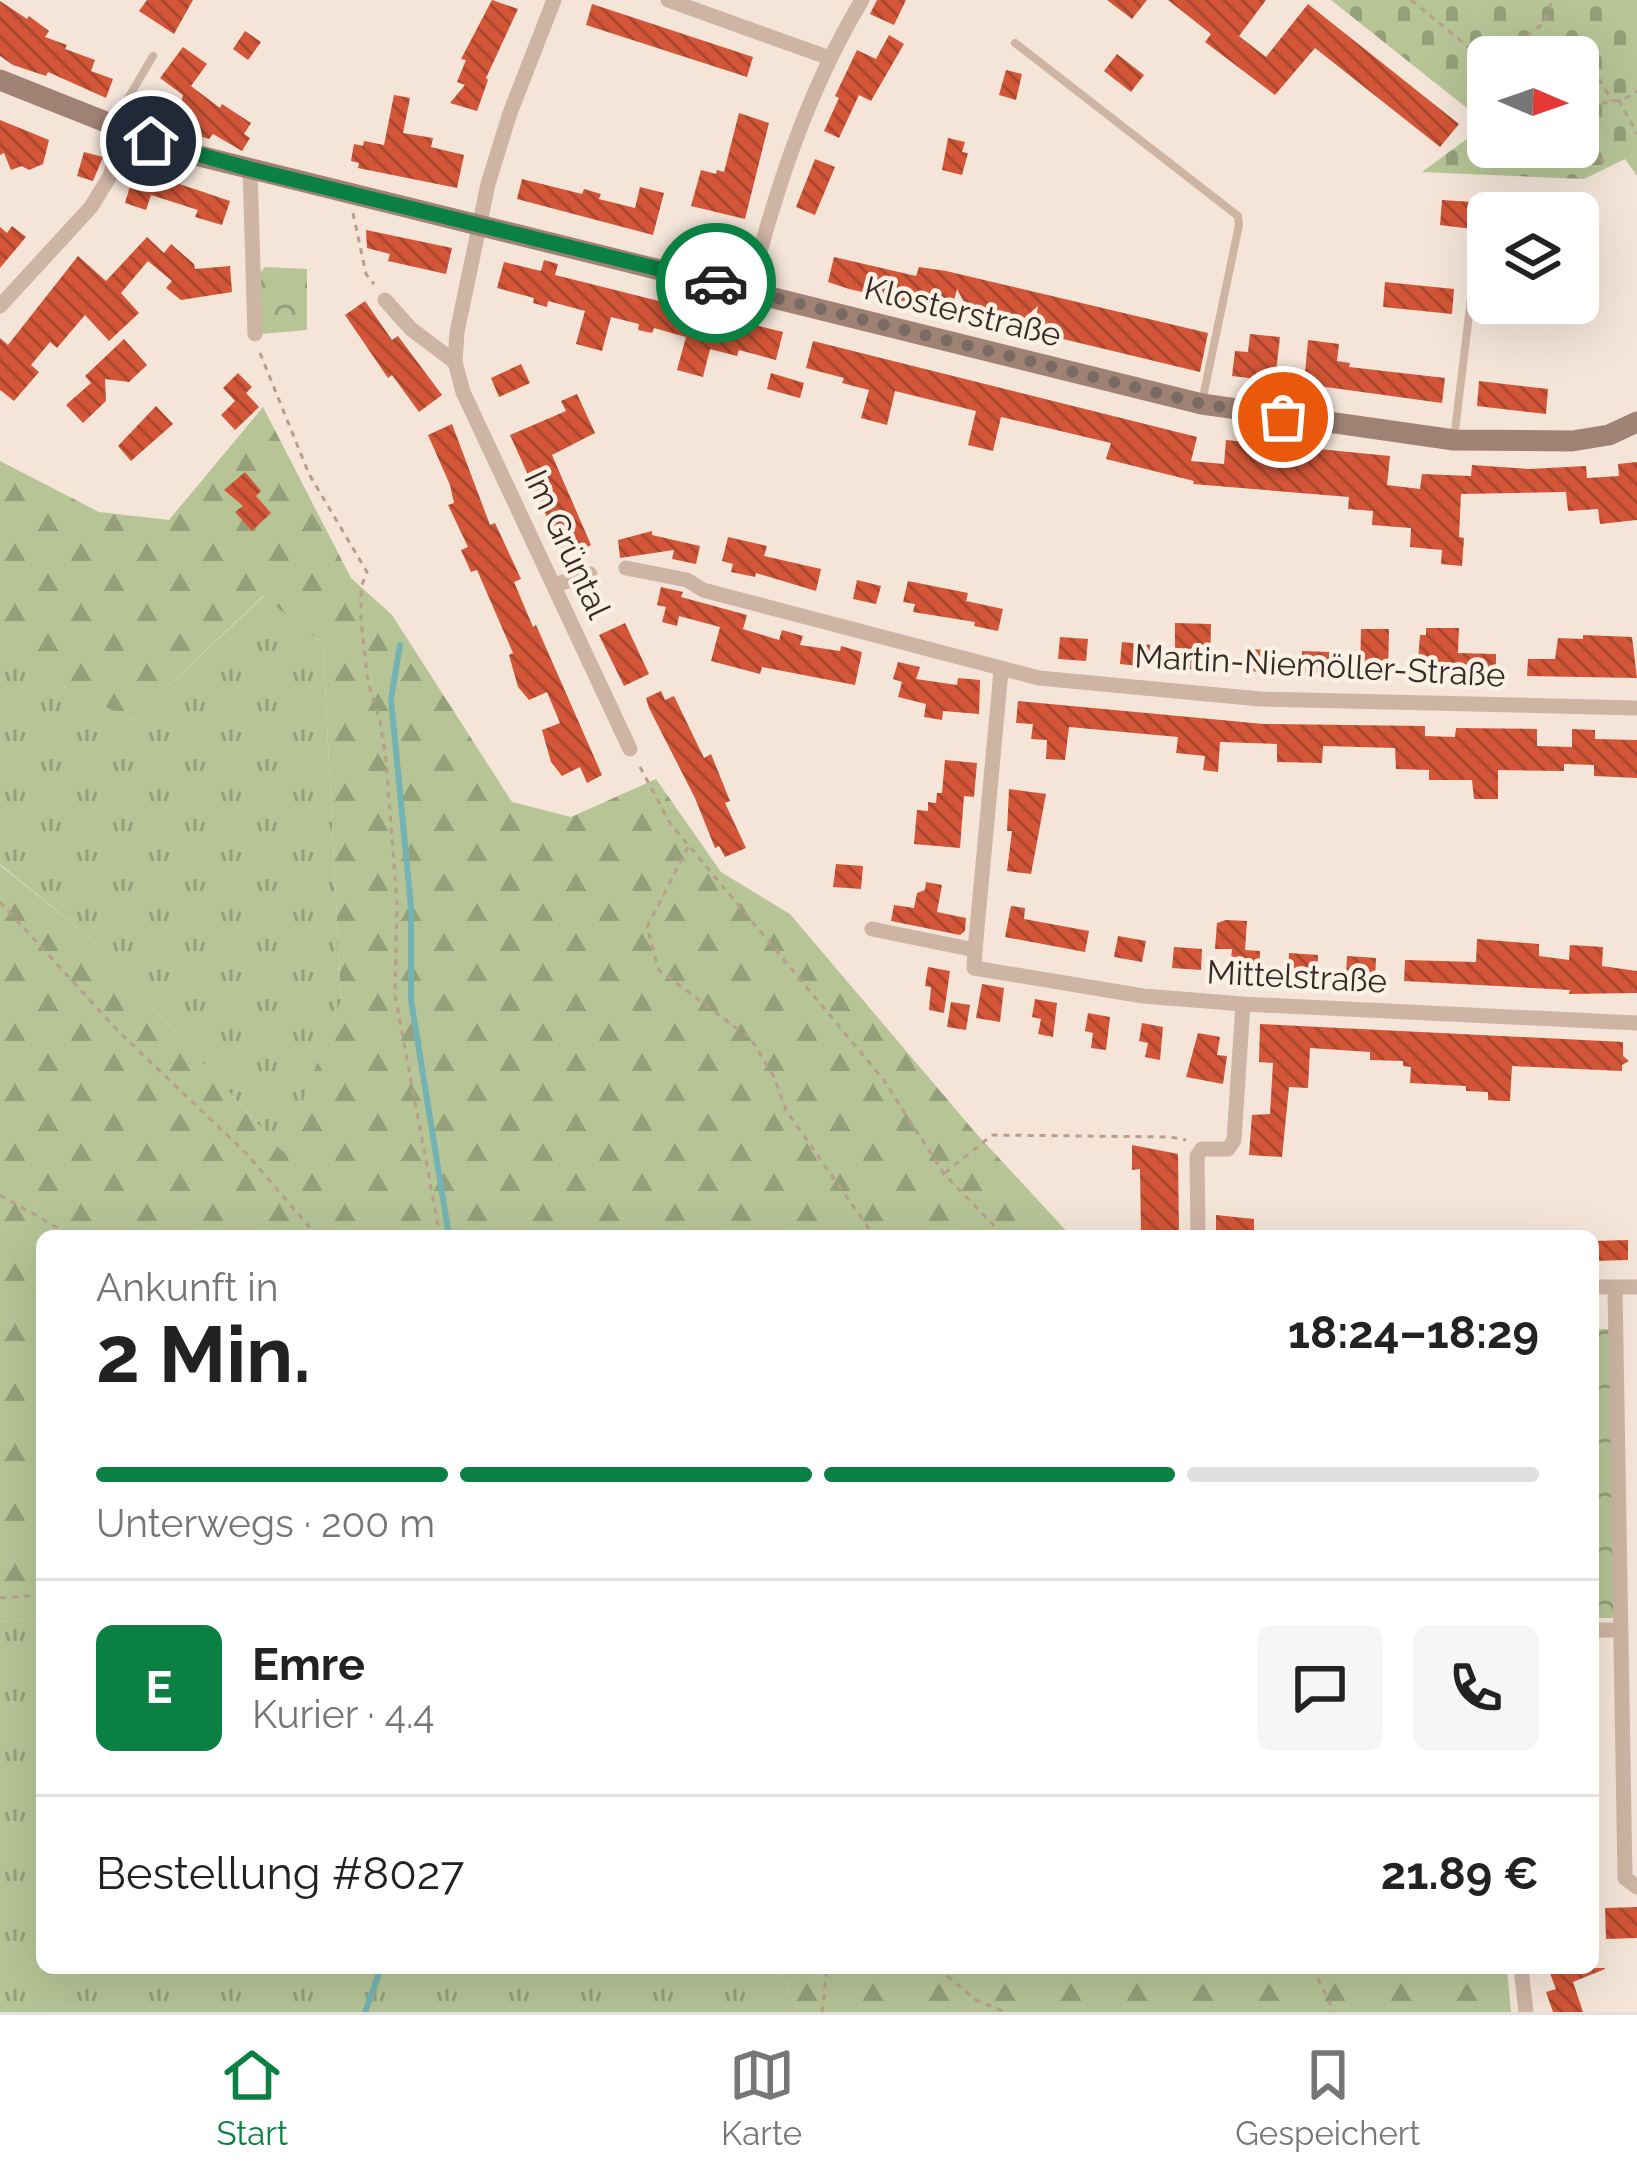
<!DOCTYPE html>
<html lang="de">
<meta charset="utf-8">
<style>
body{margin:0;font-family:Raleway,sans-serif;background:#f6f6f6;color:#222;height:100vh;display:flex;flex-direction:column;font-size:45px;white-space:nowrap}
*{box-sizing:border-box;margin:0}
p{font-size:39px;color:#767676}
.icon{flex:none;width:66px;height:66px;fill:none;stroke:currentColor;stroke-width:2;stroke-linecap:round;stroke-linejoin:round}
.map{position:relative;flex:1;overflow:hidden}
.details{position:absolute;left:36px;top:1230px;width:1563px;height:744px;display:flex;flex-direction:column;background:#fff;border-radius:18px;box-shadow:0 12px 48px #0002}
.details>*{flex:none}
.needle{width:78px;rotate:92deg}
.controls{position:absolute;left:1467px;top:36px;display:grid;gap:24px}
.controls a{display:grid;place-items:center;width:132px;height:132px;border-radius:18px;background:#fff;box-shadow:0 12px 48px #0002;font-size:60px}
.pin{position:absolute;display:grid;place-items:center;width:102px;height:102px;color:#fff;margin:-51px;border:6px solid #fff;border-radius:50%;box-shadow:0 3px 12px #0007}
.courier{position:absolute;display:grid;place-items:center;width:120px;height:120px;margin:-60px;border:9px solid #0b8043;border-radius:50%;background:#fff;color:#222;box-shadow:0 3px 15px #0007}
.head em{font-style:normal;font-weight:700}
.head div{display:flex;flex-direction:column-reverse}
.head{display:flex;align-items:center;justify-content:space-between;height:204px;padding:0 60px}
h1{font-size:78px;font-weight:700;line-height:90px}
.bar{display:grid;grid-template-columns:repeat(4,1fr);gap:18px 12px;align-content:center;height:144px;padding:0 60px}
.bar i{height:15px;border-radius:9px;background:#e0e0e0}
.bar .on{background:#0b8043}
.bar p{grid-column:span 4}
.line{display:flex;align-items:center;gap:30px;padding:0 60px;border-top:3px solid #e0e0e0}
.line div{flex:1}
.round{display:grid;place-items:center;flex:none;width:126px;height:126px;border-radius:18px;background:#f6f6f6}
.tabs{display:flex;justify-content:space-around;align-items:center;height:168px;border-top:3px solid #e0e0e0;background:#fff;font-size:33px;color:#767676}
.tabs a{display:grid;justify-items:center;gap:6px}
.tabs .on{color:#0b8043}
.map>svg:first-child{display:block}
</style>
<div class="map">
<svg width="1637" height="2012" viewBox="0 0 1637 2012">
<defs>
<pattern id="grass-tufts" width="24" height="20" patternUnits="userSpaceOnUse" patternTransform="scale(3)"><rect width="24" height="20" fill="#b6c496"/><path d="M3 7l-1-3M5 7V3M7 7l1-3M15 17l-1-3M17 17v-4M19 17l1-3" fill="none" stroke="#959f7a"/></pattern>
<pattern id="forest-firs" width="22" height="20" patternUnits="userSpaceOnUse" patternTransform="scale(3)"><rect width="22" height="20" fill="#b6c496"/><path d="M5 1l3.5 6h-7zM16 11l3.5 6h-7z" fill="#959f7a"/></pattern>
<pattern id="cemetery-stones" width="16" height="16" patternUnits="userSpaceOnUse" patternTransform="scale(3)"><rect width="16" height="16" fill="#b6c496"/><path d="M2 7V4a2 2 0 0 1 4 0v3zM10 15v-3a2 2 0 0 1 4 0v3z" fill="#959f7a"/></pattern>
<pattern id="park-crowns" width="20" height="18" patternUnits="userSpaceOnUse" patternTransform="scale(3)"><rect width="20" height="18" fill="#b6c496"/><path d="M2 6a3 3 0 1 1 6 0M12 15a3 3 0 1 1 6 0" fill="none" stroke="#959f7a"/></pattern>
<pattern id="building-back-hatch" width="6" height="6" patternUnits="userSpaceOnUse" patternTransform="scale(3)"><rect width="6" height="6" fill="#d25637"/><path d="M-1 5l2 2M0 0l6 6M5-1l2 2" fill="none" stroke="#ab472e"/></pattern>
</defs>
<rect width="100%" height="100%" fill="#f4e5d8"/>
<g fill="url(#grass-tufts)">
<polygon points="264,596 323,644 341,1001 284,1153 90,938 0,864 0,656 132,720"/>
<polygon points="42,1619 42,1968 778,1968 799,2012 0,2012 0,1622"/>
</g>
<g fill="url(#forest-firs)">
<polygon points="263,407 351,578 392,615 512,802 571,817 656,779 721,872 790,914 974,1131 1071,1236 42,1236 42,1619 0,1622 0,865 90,938 283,1152 341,1001 323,644 263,596 132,720 0,656 0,461 99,512 169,520"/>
<polygon points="778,1968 1507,1968 1511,2012 799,2012"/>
</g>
<path fill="url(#cemetery-stones)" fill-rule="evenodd" d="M 1331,0 L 1637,0 L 1637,176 L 1625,159 L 1584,179 L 1422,172 L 1487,124 ZM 1488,57 L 1578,57 L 1578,147 L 1488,147 Z"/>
<g fill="url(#park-crowns)">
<polygon points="265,267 307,269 307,330 260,334 260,273"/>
<polygon points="1593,1329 1610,1329 1617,1618 1593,1618"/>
</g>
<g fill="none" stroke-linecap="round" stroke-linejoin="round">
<g stroke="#74b3b3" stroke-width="6">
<polyline points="400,645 391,699 411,907 411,1000 449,1236"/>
<polyline points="365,2012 381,1968"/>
</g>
</g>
<g fill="url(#building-back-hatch)">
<polygon points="147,0 193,0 174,34 139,11"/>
<polygon points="492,0 518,9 486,78 488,80 477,111 450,103 465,85 457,82 466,60 461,59"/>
<polygon points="877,0 906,0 894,25 870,14"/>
<polygon points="1107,0 1147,0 1132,19"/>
<polygon points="1168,0 1266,0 1239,36 1266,57 1308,4 1459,124 1440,147 1315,48 1275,95 1205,42 1211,34"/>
<polygon points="0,1 27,19 29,16 49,31 45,37 67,45 65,49 95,60 91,71 113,79 106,98 48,72 46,76 13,65 0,56"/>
<polygon points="592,4 753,57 747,77 586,25"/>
<polygon points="245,31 261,42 248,60 233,49"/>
<polygon points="889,35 904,44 871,101 859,95 839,138 824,131 839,98 835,96 857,50 876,59"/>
<polygon points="183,47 207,64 191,86 220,108 222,104 251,123 244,134 250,138 242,151 213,134 209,139 174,129 183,95 160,78"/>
<polygon points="1117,54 1144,75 1131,92 1104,71"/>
<polygon points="1006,70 1022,74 1016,100 999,95"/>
<polygon points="394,95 410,98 403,133 433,138 431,147 464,155 457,188 358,168 359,163 351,161 354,144 363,146 364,141 384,145"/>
<polygon points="739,113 769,123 745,219 691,206 701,170 716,174 717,170 724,172"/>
<polygon points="0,120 49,140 43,164 29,170 22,166 11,170 4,153 0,155"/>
<polygon points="948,138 965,142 962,152 968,153 962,175 942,170"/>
<polygon points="84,152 103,157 93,181 77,176"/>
<polygon points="815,159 835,167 815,215 796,207"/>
<polygon points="135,169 230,201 222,225 195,217 198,210 151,195 146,210 125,203"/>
<polygon points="522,179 582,194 584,189 601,194 599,199 635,208 640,187 664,193 653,235 517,199"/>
<polygon points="1442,200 1488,203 1488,231 1440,225"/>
<polygon points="12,226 26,237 0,268 0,227 7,233"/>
<polygon points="366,230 452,248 446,274 388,261 390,254 367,248"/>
<polygon points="147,237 164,253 171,244 194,264 195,269 230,266 232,292 181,300 166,288 172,281 148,261 121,293 139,313 109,341 85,315 57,348 50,342 31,365 39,372 14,401 0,390 0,338 8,345 78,256 106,281"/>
<polygon points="834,257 916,276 919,267 946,271 1208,333 1200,372 1034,332 1038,306 1014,327 972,317 957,289 951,312 849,289 828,282"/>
<polygon points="544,260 558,264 555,275 783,332 776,360 739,350 737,356 710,349 703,377 677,370 686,337 654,328 652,333 638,330 639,324 611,317 602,351 576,344 585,311 548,301 547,307 533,303 534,298 497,288 504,262 541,271"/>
<polygon points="1385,282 1454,289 1452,314 1383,307"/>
<polygon points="365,301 392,340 398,336 442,395 419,412 392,375 388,378 345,315"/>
<polygon points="1250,334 1280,337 1275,381 1232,376 1235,351 1248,352"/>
<polygon points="124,339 147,365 129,382 105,379 106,401 83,423 66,405 91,383 85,376"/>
<polygon points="1308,340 1339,344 1337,361 1350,363 1349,367 1445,378 1442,403 1304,384"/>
<polygon points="813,341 1197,437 1191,461 1224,464 1226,440 1390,456 1387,485 1420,489 1422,474 1471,476 1472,465 1529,469 1586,466 1587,478 1619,476 1618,464 1637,462 1637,520 1600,524 1598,509 1568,511 1566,492 1461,494 1459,537 1464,538 1462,566 1441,564 1442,550 1410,547 1411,528 1372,525 1373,511 1348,509 1349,497 1193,484 1194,481 1106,459 1111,443 1001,417 993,451 968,445 976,411 895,391 887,425 861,418 869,390 842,383 844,378 806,368"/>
<polygon points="521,364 530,383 499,397 491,378"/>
<polygon points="238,373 252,387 246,393 259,407 235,430 221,415 235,401 223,388"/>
<polygon points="771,373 804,383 800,398 767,389"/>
<polygon points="1479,381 1548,389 1546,414 1477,406"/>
<polygon points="577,394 595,433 552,455 591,545 565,557 510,435 566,411 561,401"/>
<polygon points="156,406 173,424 131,461 118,446"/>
<polygon points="452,424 490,525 495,523 521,579 514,582 533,627 536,625 602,775 587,783 580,767 562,776 551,762 542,730 560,723 547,692 529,700 518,687 509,655 513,653 477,570 471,572 461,550 468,547 448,505 454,503 450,485 428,435"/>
<polygon points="245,472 261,491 256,496 271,513 252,531 235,512 243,506 224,490"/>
<polygon points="652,531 652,535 700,546 696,564 672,559 674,550 620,558 618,540"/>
<polygon points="728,537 767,546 764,556 821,569 816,591 756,573 755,577 731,572 733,564 722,561"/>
<polygon points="857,580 881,586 876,604 853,599"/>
<polygon points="908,581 968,593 966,601 1003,609 998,631 974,626 975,622 913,612 915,604 903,602"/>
<polygon points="661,587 683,592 681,597 747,615 743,629 779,640 782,630 803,636 800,645 840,651 841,646 862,652 855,685 762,667 760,674 711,661 720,627 679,616 677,626 662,622 666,607 657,605"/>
<polygon points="625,623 649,674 624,686 599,635"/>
<polygon points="1175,623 1211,624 1210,670 1182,669 1182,648 1175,648"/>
<polygon points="1426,628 1459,628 1458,653 1496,654 1496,676 1417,675 1420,635 1426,635"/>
<polygon points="1361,629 1389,629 1388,674 1360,674"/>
<polygon points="1583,635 1632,637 1637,678 1527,676 1528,659 1555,659 1558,638 1583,639"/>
<polygon points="1060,637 1088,639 1086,661 1058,659"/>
<polygon points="1122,642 1150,645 1148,667 1120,664"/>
<polygon points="1243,649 1272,650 1272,672 1243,671"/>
<polygon points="1302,651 1330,652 1330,673 1301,673"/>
<polygon points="898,662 920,667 916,679 957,685 958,678 980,680 979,714 943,711 942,720 924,717 926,704 898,697 902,682 893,679"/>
<polygon points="661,691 665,700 674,696 704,758 711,754 730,801 725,803 746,848 725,857 719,846 715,848 695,798 649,708 646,698"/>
<polygon points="1018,701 1264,724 1425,726 1425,736 1455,737 1456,728 1537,729 1537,746 1572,747 1572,729 1595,730 1595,739 1637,740 1637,778 1594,776 1594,765 1564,764 1564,771 1498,770 1498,799 1474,799 1472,780 1429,780 1429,770 1396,769 1395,748 1323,746 1322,763 1277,762 1277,744 1220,742 1218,772 1203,770 1205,756 1176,753 1178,737 1069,727 1065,760 1046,759 1047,740 1031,739 1033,724 1016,723"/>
<polygon points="945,760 977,763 974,797 964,796 960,848 914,844 917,810 928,811 928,802 936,803 937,793 942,793"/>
<polygon points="1009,789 1046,794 1031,874 1007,871 1012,831 1007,831"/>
<polygon points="836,864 863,866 861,889 833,887"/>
<polygon points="926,882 942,885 937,912 966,918 965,931 960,935 891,921 894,905 914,908 917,893 925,890"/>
<polygon points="1011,906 1025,908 1024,919 1089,931 1085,952 1005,937"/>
<polygon points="1226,920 1247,921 1245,950 1260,951 1259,973 1230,971 1232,949 1215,949 1217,923"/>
<polygon points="1118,936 1146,941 1142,962 1114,957"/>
<polygon points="1477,939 1539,944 1539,956 1569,960 1570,945 1603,947 1602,966 1637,971 1637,993 1569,994 1570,990 1404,981 1405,960 1476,962"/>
<polygon points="1174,947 1202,949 1201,970 1172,968"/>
<polygon points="1289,953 1318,955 1317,976 1288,975"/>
<polygon points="1347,956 1376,958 1375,979 1346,978"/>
<polygon points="928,967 950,971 944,1013 929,1010 931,987 925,986"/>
<polygon points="982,984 1004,988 1000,1022 976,1018"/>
<polygon points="1035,999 1057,1003 1053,1037 1038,1034 1041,1019 1032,1017"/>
<polygon points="951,1002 970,1005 966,1030 947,1027"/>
<polygon points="1088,1013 1110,1017 1106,1050 1091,1048 1093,1033 1085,1031"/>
<polygon points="1142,1023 1163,1027 1160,1060 1145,1057 1148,1043 1139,1041"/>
<polygon points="1260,1024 1623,1042 1623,1056 1629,1061 1622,1065 1622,1071 1512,1066 1510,1101 1503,1101 1488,1100 1488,1092 1466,1091 1466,1086 1410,1083 1411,1067 1403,1066 1403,1061 1370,1060 1370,1052 1310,1048 1308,1088 1289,1087 1282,1157 1249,1155 1252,1115 1270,1114 1273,1063 1259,1062"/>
<polygon points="1198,1033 1220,1037 1217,1055 1227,1056 1223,1084 1186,1077"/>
<polygon points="1132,1145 1178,1154 1179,1236 1145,1236 1141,1233 1140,1169 1132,1170"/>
<polygon points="1216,1215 1254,1219 1254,1236 1216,1236"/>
<polygon points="1628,1240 1628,1260 1593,1261 1593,1241"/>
<polygon points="1637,1907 1637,1938 1606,1939 1605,1908"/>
<polygon points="1548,1968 1605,1968 1605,1969 1573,1982 1583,2012 1553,2012 1546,1992 1556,1989"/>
</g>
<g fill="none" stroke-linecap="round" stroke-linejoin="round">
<g stroke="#b89e8d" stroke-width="3" stroke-dasharray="6 6" stroke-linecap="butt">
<polyline points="1411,0 1488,63"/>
<polyline points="1524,43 1532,57"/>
<polyline points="1498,57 1544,23 1552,0"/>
<polyline points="1587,58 1612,101"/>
<polyline points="1619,100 1637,134"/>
<polyline points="1578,108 1624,99 1637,91"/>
<polyline points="1578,116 1604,163"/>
<polyline points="1483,150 1552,154 1578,147"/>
<polyline points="353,213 366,274 374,284"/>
<polyline points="260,353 309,474 367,572 361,587 361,621 368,682 380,721 386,760 397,902 395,995 440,1236"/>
<polyline points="640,767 670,823 883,1079 944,1174 1004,1236"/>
<polyline points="688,847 647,927 659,970 751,1039 774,1077 786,1110 874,1236"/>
<polyline points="0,902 119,1032 247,1154 317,1236"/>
<polyline points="945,1173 992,1135 1170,1137 1186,1140"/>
<polyline points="0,1195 72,1236"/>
<polyline points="0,1598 42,1595"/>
<polyline points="938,1968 976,2000 1005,2012"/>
<polyline points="1313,1968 1334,2012"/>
<polyline points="822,2012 827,1968"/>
</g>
<g stroke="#cdb4a3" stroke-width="8">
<polyline points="1015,43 1238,216 1239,225 1202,402"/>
<polyline points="114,122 153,56"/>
<polyline points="1454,439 1475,265"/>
</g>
<g stroke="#cdb4a3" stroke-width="15">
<polyline points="554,0 510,113 488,184 457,332 455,362 463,392 630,749"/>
<polyline points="668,0 827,57"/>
<polyline points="250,169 255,334"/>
<path d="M 749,291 C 777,187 806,94 862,0"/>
<polyline points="385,300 411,329 455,362"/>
<polyline points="0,306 91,207 110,176 124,131"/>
<polyline points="626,568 687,580 703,590 1039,678 1260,699 1637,708"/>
<polyline points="554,585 590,574"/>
<polyline points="872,929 975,950 974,968 1143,996 1243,1004 1637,1023"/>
<polyline points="975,950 1001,671"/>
<polyline points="1198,1236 1197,1156 1202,1149 1228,1149 1234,1140 1243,1004"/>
<polyline points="1593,1287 1637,1287"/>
<polyline points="1615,1288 1625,1878 1637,1887"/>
<polyline points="1593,1630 1620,1630"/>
<polyline points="1521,1968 1526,2012"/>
</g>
<polyline stroke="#a08274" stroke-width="21" points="0,80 179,151 1202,404 1454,440 1572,441 1609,435 1637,422"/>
</g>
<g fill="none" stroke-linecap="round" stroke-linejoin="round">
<polyline stroke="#796b64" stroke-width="12" stroke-dasharray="0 21.6" points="716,283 1202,404 1283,417"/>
<polyline stroke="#0b8043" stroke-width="15" points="151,141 250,169 716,283"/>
</g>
<g text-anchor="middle" stroke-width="9" stroke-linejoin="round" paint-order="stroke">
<g font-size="33" fill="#372a26" stroke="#fbf0e4">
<text transform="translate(963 311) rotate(14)" y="12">Klosterstraße</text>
<text transform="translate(568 544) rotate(65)" y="12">Im Grüntal</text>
<text transform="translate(1320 665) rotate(3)" y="12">Martin-Niemöller-Straße</text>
<text transform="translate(1297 976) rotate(3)" y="12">Mittelstraße</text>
</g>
</g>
</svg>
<div class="controls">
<a><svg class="needle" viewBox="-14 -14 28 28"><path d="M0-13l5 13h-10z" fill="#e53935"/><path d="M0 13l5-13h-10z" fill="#767676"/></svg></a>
<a><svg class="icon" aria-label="layers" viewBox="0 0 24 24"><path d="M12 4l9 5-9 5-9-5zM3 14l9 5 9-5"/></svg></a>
</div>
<div class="pin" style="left:1283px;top:417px;background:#ea580c"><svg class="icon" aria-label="bag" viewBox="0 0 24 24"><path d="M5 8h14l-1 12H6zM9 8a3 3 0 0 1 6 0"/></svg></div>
<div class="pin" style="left:151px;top:141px;background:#1f2937"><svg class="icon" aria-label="home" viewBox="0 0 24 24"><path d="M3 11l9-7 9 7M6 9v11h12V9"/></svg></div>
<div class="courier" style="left:716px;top:283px"><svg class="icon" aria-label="car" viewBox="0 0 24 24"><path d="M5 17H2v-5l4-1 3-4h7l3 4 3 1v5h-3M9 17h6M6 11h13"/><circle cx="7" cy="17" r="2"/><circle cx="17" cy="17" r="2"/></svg></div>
<section class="details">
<div class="head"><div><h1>2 Min.</h1><p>Ankunft in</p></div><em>18:24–18:29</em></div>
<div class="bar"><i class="on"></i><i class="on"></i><i class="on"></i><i></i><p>Unterwegs · 200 m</p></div>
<div class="line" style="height:216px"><b class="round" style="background:#0b8043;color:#fff">E</b><div><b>Emre</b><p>Kurier · 4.4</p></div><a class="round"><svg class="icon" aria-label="chat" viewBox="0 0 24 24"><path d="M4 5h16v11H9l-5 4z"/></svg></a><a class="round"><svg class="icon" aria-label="phone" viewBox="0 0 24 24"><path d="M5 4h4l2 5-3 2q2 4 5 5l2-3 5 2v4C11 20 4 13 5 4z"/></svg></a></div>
<div class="line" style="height:156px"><div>Bestellung #8027</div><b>21.89 €</b></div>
</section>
</div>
<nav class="tabs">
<a class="on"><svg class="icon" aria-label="home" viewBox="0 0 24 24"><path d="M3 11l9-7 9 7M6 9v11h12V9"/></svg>Start</a>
<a><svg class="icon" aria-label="map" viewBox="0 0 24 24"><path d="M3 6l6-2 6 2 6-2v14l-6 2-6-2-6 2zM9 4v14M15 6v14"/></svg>Karte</a>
<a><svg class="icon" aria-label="saved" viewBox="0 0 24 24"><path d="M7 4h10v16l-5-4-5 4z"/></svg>Gespeichert</a>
</nav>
